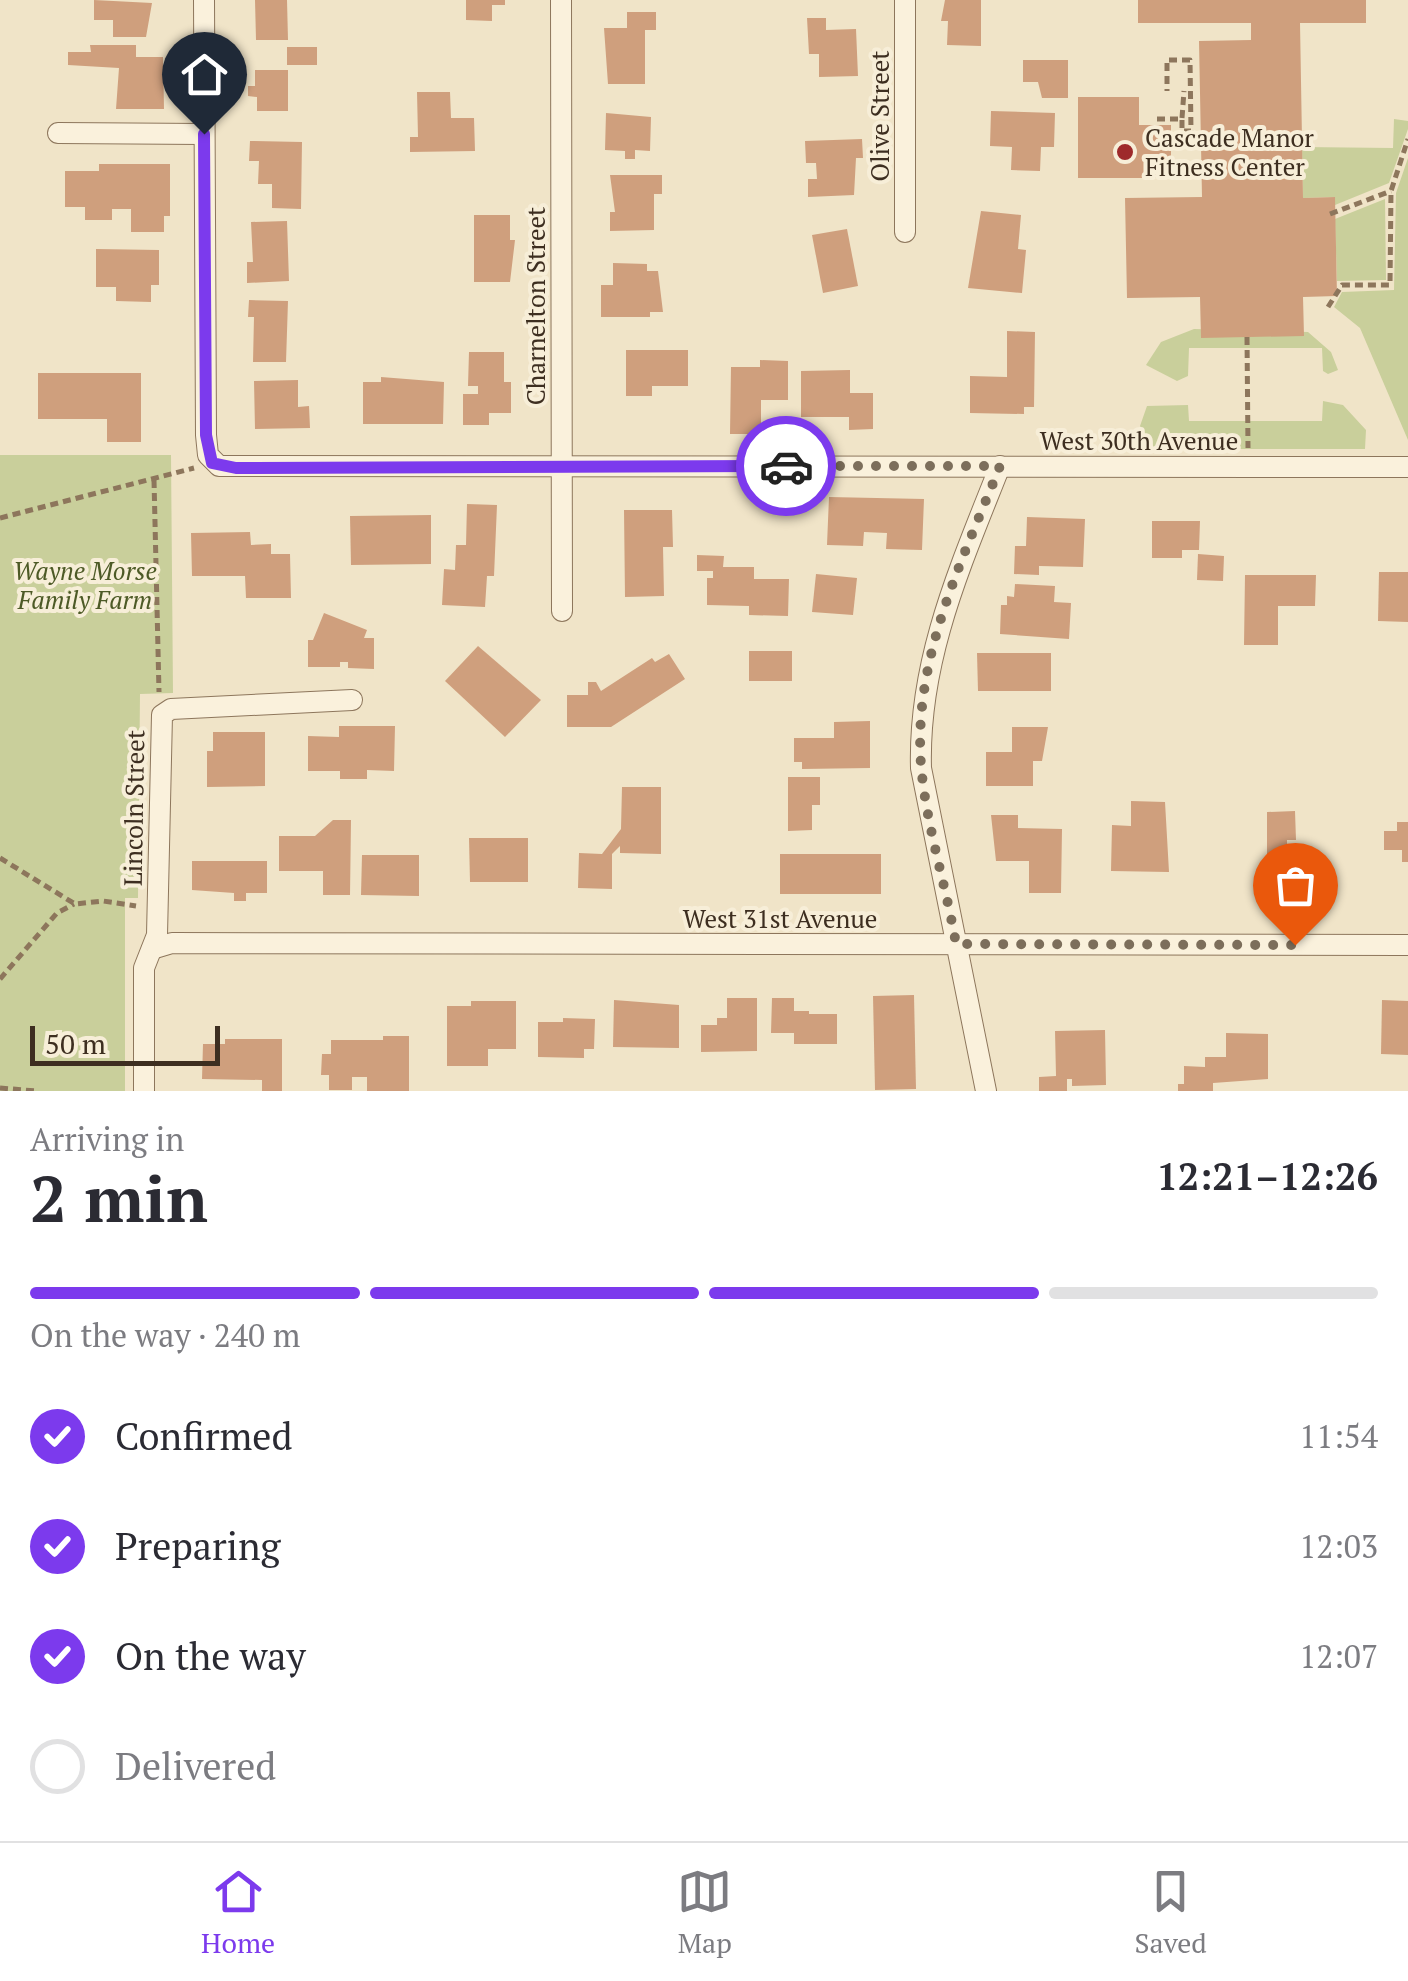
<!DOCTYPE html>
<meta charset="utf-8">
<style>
body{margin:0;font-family:"PT Serif",serif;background:#f7f7f7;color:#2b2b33;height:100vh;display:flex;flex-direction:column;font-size:38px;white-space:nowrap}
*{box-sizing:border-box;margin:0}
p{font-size:32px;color:#7c7c81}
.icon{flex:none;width:55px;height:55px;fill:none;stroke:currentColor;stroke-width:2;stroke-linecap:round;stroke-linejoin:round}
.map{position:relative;height:1091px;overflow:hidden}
.panel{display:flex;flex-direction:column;background:#fff;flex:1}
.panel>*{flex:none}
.scale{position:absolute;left:30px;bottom:25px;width:190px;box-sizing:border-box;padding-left:10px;border:5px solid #3d2e20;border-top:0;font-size:28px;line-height:35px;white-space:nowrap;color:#3d2e20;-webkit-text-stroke:8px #f7eed8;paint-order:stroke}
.pin{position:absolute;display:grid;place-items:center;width:85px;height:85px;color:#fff;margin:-102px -42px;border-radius:50% 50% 50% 0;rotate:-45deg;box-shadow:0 0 10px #0007}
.pin .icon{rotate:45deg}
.courier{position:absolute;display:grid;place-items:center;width:100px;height:100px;margin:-50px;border:8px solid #7c3aed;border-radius:50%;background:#fff;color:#222;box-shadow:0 2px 12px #0007}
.head em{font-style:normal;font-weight:800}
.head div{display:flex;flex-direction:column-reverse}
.head{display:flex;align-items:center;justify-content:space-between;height:170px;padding:0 30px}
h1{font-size:65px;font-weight:800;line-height:75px}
.bar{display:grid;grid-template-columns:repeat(4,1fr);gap:15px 10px;align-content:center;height:120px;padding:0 30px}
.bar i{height:12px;border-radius:8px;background:#e1e1e2}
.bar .selected{background:#7c3aed}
.bar p{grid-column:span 4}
ol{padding:0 30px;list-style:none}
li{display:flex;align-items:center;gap:30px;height:110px}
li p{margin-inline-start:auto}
li .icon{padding:10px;border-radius:50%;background:#7c3aed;color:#fff;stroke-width:4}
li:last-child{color:#7c7c81}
li i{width:55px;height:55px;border:5px solid #e1e1e2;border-radius:50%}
.tabs{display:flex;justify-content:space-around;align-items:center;height:140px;border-top:2px solid #e1e1e2;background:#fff;font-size:28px;color:#7c7c81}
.tabs a{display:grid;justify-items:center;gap:5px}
.tabs .selected{color:#7c3aed}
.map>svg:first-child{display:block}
</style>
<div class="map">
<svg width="1408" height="1091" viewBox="0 0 1408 1091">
<rect width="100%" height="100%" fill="#f0e4c8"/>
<g fill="#c9cf9b">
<polygon points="1394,119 1408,121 1408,129 1389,183 1335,205 1335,197 1303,198 1302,147 1393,148"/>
<polygon points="1408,158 1408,440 1360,328 1334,307 1342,292 1394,290 1396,193"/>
<polygon points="1385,199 1386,280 1337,281 1335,219"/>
<polygon points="1194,329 1308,332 1331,352 1338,370 1328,374 1323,371 1322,348 1189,348 1188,376 1177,381 1146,365 1161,342"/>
<polygon points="1323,401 1343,405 1366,430 1365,449 1155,449 1140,426 1147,406 1188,405 1189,421 1322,421"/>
<polygon points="0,455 171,455 173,693 140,694 138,898 125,898 125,1091 0,1091"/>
</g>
<g fill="#cf9f7d">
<polygon points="94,0 152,3 146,37 113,37 113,20 94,20"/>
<polygon points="255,0 287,0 288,40 256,40"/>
<polygon points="466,0 505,0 505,5 492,5 492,21 466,20"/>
<polygon points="945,0 981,0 981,46 947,45 948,21 941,21"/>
<polygon points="1138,0 1366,0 1366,23 1300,23 1303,198 1335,197 1337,296 1303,297 1304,336 1201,338 1200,297 1127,298 1125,198 1202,197 1199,41 1251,40 1251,23 1138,23"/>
<polygon points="627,12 656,12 656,30 645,30 645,84 608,84 604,28 627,28"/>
<polygon points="807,18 826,18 826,30 856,29 858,76 819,77 819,54 809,54"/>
<polygon points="90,45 136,45 136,57 163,57 164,109 116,109 119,68 68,65 68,52 91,52"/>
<rect x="287" y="47" width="30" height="18"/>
<polygon points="1023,60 1068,60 1068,98 1042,98 1038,82 1023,82"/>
<polygon points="255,70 288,70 288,111 257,111 257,97 248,96 248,86 255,86"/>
<polygon points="417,92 450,92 451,118 474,118 475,151 410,152 410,137 418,137"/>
<polygon points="1078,97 1139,97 1139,125 1171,125 1171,178 1078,178"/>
<polygon points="991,111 1055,113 1054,147 1041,147 1040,171 1011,170 1012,147 990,146"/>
<polygon points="606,113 651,117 650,151 635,150 635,159 625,159 625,151 605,150"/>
<polygon points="862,139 863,158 856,158 854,195 808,197 808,179 817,179 816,163 806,163 805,141"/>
<polygon points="250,141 302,142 301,209 272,208 272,184 258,184 259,161 249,161"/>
<polygon points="99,164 170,164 170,216 164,216 164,232 131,232 131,209 112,209 112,220 85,220 85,207 65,207 65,171 99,171"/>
<polygon points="610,175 662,175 662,194 654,194 654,230 610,231 610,212 615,212"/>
<polygon points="981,211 1021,215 1018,249 1026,250 1022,293 968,288"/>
<polygon points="474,215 510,215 510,240 515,240 510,282 474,282"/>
<polygon points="287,221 289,281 247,283 247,262 253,262 251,222"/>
<polygon points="847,229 858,286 823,293 812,235"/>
<polygon points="96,249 159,250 159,285 151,285 151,302 116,301 116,287 96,287"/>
<polygon points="613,263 647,264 647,271 658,271 663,312 650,312 650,317 601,317 601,285 613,285"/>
<polygon points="249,300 288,301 286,362 253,362 254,317 248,317"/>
<polygon points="1007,331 1035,332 1034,407 1024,407 1024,414 970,413 970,376 1007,377"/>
<polygon points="626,350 688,350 688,386 652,386 652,396 626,396"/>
<polygon points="469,352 504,352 504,382 511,382 511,413 489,413 489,425 463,425 463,394 478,394 478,386 468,386"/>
<polygon points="760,360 788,361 788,400 761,400 761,434 730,434 731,367 760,367"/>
<polygon points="850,370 850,393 873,393 873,429 849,430 849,417 801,417 801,371"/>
<polygon points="38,373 141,373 141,442 107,442 107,419 38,419"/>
<polygon points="381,377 444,382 443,424 363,424 363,382 381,382"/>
<polygon points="298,380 298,407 309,406 310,428 255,429 254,381"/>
<polygon points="829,497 924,499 922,550 886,549 887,533 864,532 863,546 827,545"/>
<polygon points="467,504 497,505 494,576 487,576 485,607 442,605 444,569 455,570 456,545 466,545"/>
<polygon points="624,510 672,510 673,547 663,547 664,596 625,597"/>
<polygon points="431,515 431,564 351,565 350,516"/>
<polygon points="1027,517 1085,519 1083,567 1039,566 1039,575 1014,574 1015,546 1026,546"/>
<polygon points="1152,521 1200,521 1199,550 1182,550 1182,558 1152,558"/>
<polygon points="250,532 251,545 271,544 271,554 290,554 291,598 246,598 245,576 192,576 191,533"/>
<polygon points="1198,554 1224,556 1223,581 1197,580"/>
<polygon points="697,555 724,556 723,567 754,567 754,579 789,579 788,616 749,615 749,606 707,605 707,578 713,578 713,571 697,571"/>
<polygon points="1379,572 1408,572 1408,622 1378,621"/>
<polygon points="816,574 857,578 853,615 812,612"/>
<polygon points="1245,575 1316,575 1315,606 1278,606 1278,645 1244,645"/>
<polygon points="1015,584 1055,586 1054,602 1071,603 1069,639 1000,634 1001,605 1007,605 1007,596 1014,597"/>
<polygon points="324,613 367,630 364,638 374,638 374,669 348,668 348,662 340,662 340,667 308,667 308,640 313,640"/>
<polygon points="478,646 541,700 505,737 445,681"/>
<rect x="749" y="651" width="43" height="30"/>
<polygon points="977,653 1051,653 1051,691 978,691"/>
<polygon points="669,654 685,679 611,727 567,727 567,695 588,695 588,682 596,682 601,691 652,658 655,662"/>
<polygon points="870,721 870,768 802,769 802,762 794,762 794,738 834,738 834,722"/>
<polygon points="339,726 395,726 394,771 367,770 367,779 340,779 340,771 308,771 308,736 339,737"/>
<polygon points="1012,727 1048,727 1042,761 1033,761 1033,786 986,786 986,752 1012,752"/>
<polygon points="213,732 265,732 265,786 207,787 207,751 213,751"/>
<polygon points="788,777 820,777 820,805 812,805 812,830 788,831"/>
<polygon points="622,787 661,787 661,854 620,853 620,846 612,854 612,889 578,888 579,853 602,854 621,829"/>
<polygon points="1131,801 1165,802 1169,872 1111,871 1112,825 1131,826"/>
<polygon points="1295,811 1296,840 1287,840 1287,856 1267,856 1267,812"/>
<polygon points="991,815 1018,815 1018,828 1062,829 1061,893 1029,893 1029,861 996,861"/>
<polygon points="333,820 351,820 350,895 323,895 323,871 279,871 279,836 315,836"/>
<polygon points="1397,822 1408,822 1408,862 1402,862 1402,850 1384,850 1384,831 1397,831"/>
<polygon points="469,838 528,838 528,882 470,882"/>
<rect x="780" y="854" width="101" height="40"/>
<polygon points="362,855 419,855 419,896 361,895"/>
<rect x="1287" y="860" width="37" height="16"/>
<polygon points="192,861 267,861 267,893 246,893 246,901 234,901 234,893 192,890"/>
<polygon points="914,995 916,1089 875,1090 873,996"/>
<polygon points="727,998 757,998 757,1051 701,1052 701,1025 717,1025 717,1018 727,1018"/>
<polygon points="772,998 794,998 794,1011 809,1011 809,1014 837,1014 837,1044 794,1044 794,1033 771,1033"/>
<polygon points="614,1000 679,1005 679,1048 613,1047"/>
<polygon points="1382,1000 1408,1001 1408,1055 1381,1054"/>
<polygon points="471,1001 516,1001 516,1049 488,1049 488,1066 447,1066 447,1006 471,1006"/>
<polygon points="563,1018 595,1019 594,1049 584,1049 584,1058 538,1057 538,1022 563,1022"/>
<polygon points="1105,1030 1106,1085 1072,1086 1072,1079 1067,1079 1067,1091 1039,1091 1039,1077 1056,1076 1055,1031"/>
<polygon points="1226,1033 1268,1034 1268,1079 1213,1083 1213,1091 1178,1091 1178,1084 1184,1084 1184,1066 1205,1067 1205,1057 1226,1057"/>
<polygon points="383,1036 409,1036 409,1091 367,1091 367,1077 352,1077 352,1090 329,1090 329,1075 321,1075 322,1054 331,1054 331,1040 383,1040"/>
<polygon points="225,1039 282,1039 282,1091 262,1091 262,1080 202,1079 203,1044 225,1044"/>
</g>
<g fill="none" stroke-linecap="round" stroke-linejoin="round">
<defs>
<g id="minor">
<polyline points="204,0 206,435 208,455 219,466 1408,467"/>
<polyline points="561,0 562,611"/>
<polyline points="905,0 905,232"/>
<polyline points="58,133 203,134"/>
<polyline points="152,949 172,943 1408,945"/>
<polyline points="144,1091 144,968 157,935 162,715 171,709 352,700"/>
<path d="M 986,1091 L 921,768 C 918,659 961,565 1000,466"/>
</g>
</defs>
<use href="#minor" stroke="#8d765c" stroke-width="22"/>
<g stroke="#8d765c" stroke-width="5" stroke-dasharray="8 5" stroke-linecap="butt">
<polyline points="1182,118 1184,91"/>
<polyline points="1157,119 1182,119 1182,131 1191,131 1190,60 1167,60 1167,91"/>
<polyline points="1330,214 1391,191"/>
<polyline points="1328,307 1342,285 1390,285 1391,191 1408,139"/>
<polyline points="1247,337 1248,448"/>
<polyline points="154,480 159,692"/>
<polyline points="0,518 194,468"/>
<polyline points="0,858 75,904 103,901 136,906"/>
<polyline points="0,979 57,913 74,904"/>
<polyline points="0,1088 36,1091"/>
</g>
<use href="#minor" stroke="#faf1dc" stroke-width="20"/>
</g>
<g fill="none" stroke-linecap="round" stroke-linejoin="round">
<path stroke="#7c6e5b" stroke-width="10" stroke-dasharray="0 18" d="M 786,466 L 1000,466 C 962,561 913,659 921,765 C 926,825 946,885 956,944 L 1295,945"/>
<polyline stroke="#7c3aed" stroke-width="12" points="204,134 206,435 212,463 236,468 786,466"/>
</g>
<circle fill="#9e2a2b" stroke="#f7eed8" stroke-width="4" cx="1125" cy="152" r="10"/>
<g text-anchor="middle" stroke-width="8" stroke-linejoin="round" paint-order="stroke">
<g font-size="25" fill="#3d2e20" stroke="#f7eed8">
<text transform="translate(880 116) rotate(-90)" y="9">Olive Street</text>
<text transform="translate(536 306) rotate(-90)" y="9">Charnelton Street</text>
<text x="1139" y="450">West 30th Avenue</text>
<text transform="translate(134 808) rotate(-89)" y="9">Lincoln Street</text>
<text x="780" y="928">West 31st Avenue</text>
</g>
<g font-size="25" fill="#3d2e20" stroke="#f7eed8" text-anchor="start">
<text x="1145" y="147">Cascade Manor<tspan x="1145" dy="29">Fitness Center</tspan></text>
</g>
<g font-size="25" font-style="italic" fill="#4d5a26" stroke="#f7eed8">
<text x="85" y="580">Wayne Morse<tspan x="85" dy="29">Family Farm</tspan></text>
</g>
</g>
</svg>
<div class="scale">50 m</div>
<div class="pin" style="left:1295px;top:945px;background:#ea580c"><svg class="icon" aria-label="bag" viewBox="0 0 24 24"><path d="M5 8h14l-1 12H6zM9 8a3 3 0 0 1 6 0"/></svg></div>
<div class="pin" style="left:204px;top:134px;background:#1f2937"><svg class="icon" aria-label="home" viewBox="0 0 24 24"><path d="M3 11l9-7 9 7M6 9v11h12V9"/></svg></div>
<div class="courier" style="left:786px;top:466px"><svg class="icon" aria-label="car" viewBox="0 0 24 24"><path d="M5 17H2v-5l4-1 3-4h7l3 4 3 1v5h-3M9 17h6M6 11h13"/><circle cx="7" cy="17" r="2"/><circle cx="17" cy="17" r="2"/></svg></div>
</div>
<section class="panel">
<div class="head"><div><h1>2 min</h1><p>Arriving in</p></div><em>12:21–12:26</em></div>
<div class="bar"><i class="selected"></i><i class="selected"></i><i class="selected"></i><i></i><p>On the way · 240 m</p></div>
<ol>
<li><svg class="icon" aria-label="check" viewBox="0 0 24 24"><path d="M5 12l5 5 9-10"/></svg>Confirmed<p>11:54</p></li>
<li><svg class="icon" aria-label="check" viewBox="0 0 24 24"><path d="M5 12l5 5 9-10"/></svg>Preparing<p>12:03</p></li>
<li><svg class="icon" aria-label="check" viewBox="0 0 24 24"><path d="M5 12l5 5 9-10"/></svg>On the way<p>12:07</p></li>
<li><i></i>Delivered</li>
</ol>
</section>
<nav class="tabs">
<a class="selected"><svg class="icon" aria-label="home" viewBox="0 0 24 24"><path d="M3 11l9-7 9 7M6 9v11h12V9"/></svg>Home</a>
<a><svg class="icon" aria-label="map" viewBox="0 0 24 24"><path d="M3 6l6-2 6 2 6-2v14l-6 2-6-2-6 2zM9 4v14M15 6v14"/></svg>Map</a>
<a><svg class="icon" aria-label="saved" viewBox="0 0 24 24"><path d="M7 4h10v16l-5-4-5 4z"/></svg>Saved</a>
</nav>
